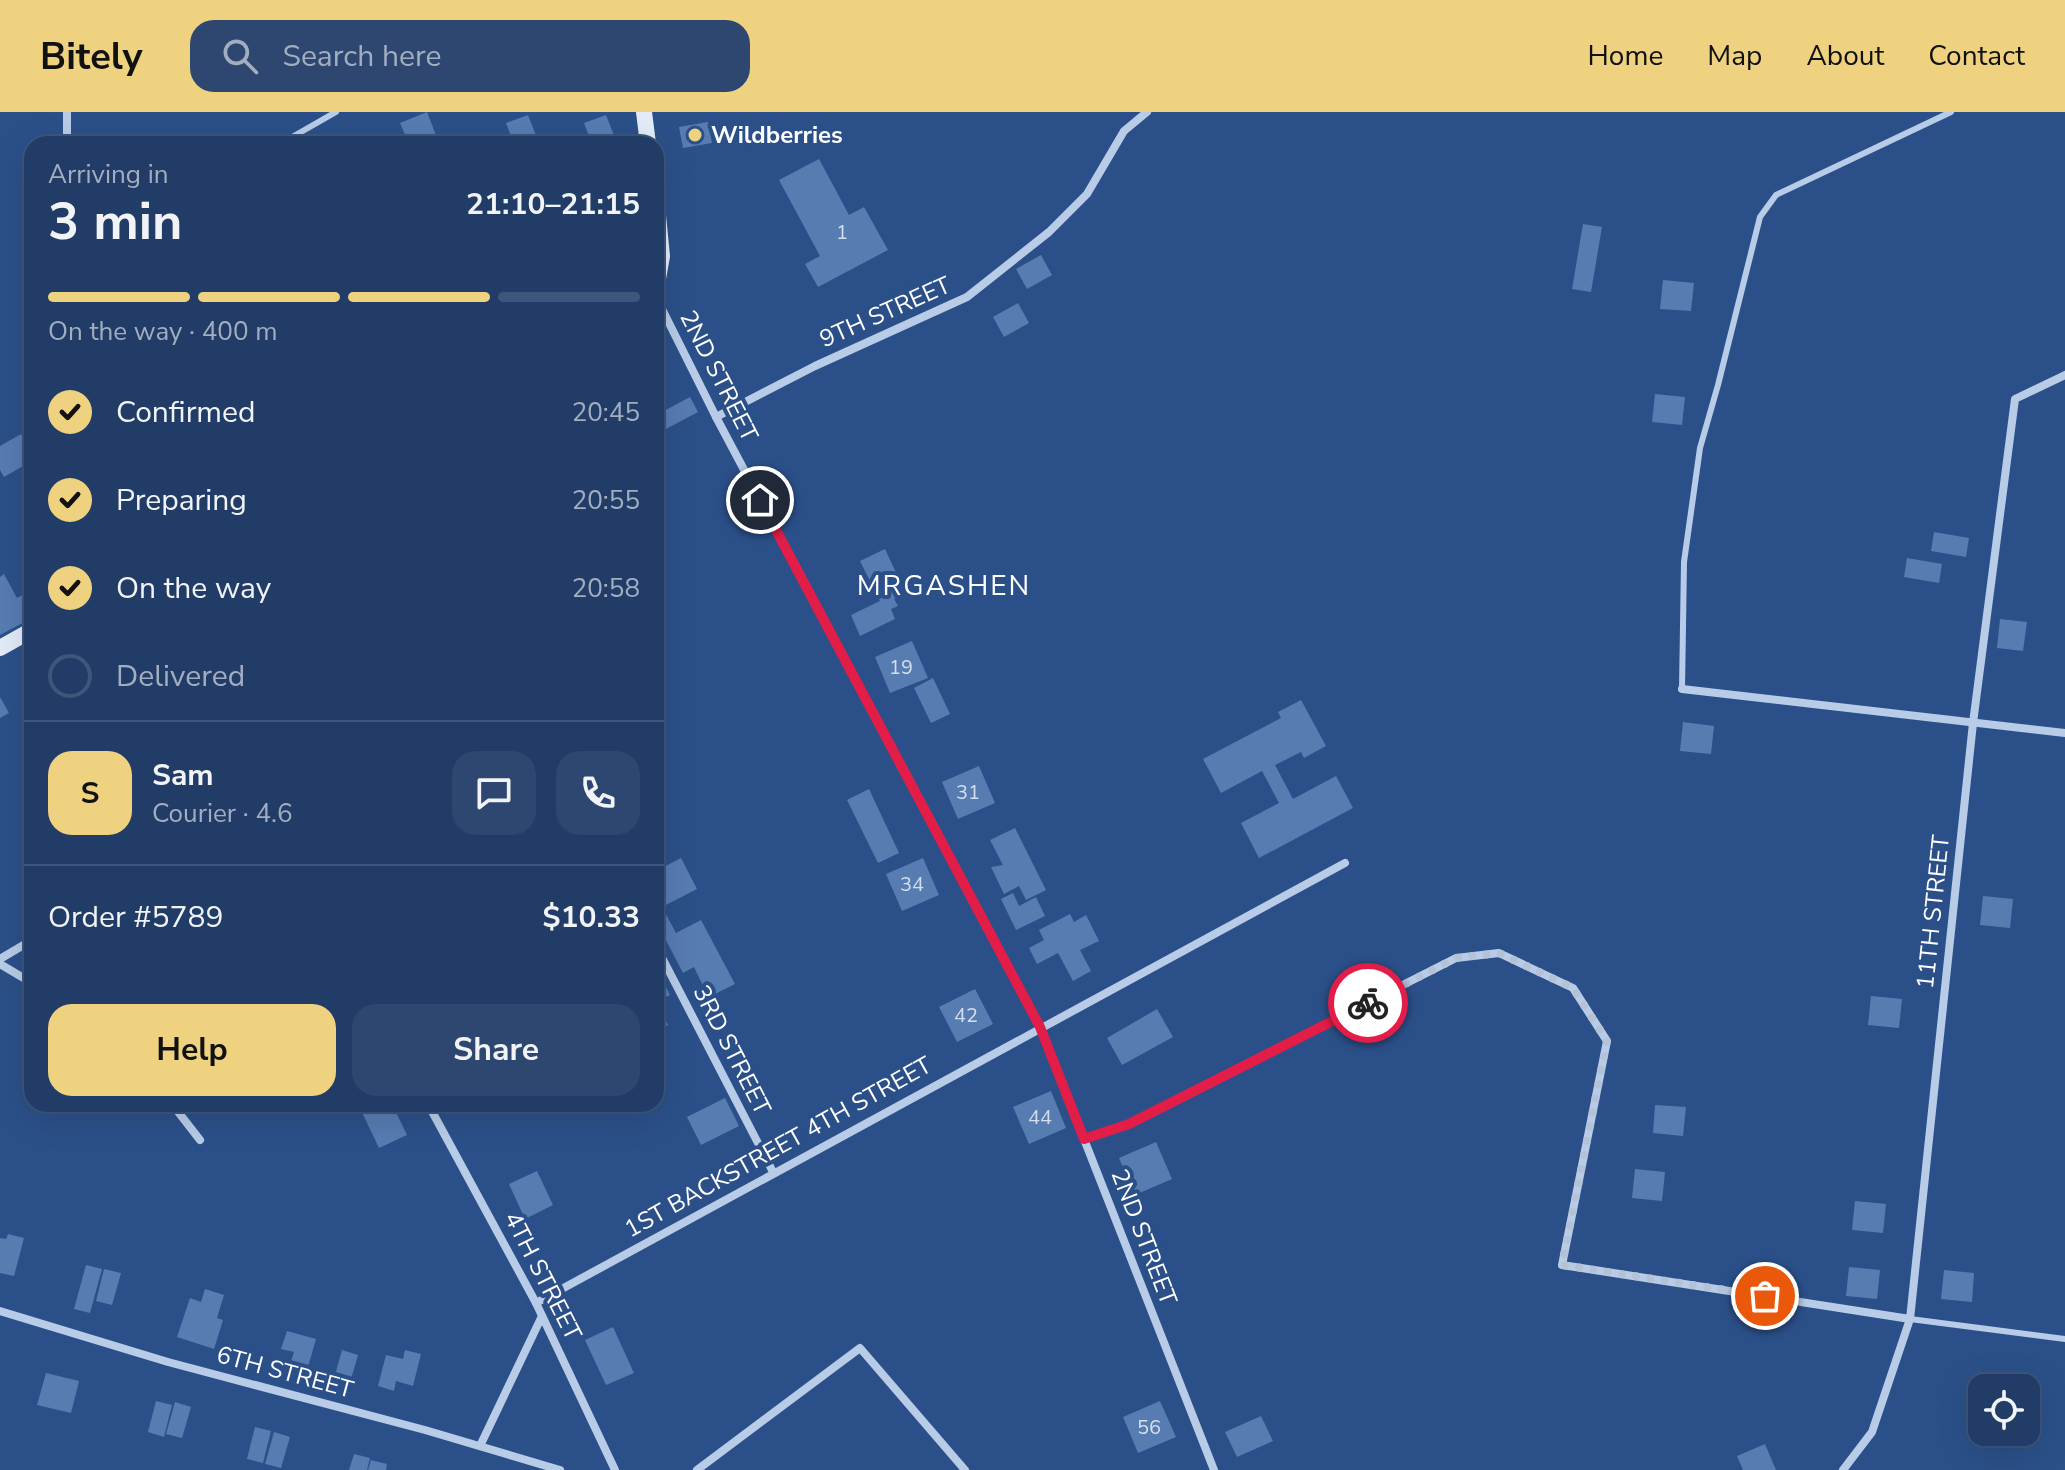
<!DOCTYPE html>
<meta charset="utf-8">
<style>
body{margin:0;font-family:"Nunito Sans",sans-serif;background:#2d4770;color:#f1f3f6;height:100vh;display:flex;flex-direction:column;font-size:30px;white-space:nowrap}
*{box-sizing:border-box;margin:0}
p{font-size:26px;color:#a2adc0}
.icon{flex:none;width:44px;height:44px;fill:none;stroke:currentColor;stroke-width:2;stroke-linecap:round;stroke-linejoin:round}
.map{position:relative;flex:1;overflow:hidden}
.sheet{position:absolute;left:24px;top:24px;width:640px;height:976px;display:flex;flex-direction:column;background:#203c67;border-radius:24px;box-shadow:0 8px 32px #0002,0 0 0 2px #3d567b}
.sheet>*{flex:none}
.fabs{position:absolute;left:1968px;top:1262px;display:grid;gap:16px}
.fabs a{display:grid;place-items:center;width:72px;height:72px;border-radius:16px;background:#203c67;box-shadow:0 8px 32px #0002,0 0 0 2px #3d567b;font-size:40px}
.pin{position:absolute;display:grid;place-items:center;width:68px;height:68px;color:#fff;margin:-34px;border:4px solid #fff;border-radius:50%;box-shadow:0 2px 8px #0007}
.courier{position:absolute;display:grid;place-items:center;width:80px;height:80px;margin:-40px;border:6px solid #e11d48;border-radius:50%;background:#fff;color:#222;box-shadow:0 2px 10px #0007}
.head em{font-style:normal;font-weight:700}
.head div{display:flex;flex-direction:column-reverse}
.head{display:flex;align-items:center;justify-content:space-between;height:136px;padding:0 24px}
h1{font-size:52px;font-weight:700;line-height:60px}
.bar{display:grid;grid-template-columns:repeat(4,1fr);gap:12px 8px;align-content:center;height:96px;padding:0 24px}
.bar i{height:10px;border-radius:6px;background:#3d567b}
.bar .selected{background:#eed280}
.bar p{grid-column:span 4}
.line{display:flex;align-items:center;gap:20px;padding:0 24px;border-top:2px solid #3d567b}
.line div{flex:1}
.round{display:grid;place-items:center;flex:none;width:84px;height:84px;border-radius:24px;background:#2d4770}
ol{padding:0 24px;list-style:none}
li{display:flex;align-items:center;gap:24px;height:88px}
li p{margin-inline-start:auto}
li .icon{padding:8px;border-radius:50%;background:#eed280;color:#111;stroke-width:4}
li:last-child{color:#a2adc0}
li i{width:44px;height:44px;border:4px solid #3d567b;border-radius:50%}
.cta{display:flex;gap:16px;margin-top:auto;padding:16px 24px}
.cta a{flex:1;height:92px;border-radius:24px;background:#eed280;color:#111;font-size:32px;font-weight:700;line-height:92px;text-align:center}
.cta a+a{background:#2d4770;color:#f1f3f6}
header{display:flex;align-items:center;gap:48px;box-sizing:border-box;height:112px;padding:0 40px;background:#eed280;color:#111}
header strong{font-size:38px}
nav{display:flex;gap:44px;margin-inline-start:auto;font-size:28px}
.search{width:560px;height:72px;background:#2d4770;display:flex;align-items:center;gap:20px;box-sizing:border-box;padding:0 28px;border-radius:24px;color:#a2adc0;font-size:30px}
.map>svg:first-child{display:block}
</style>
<header>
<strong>Bitely</strong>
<div class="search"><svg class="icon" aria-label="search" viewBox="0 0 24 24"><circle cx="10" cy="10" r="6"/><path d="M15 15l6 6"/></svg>Search here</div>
<nav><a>Home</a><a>Map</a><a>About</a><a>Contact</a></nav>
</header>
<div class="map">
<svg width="2065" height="1358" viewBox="0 0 2065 1358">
<rect width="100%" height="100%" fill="#2b5089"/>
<g fill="#577cb2">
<polygon points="427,0 439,31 409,32 400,11"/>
<polygon points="528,3 539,31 514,32 506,11"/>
<polygon points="606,3 617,31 592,32 584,11"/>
<polygon points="708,10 712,31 683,36 679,15"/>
<polygon points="819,47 849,103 864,95 888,138 818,175 805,152 820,144 779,68"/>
<polygon points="1583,112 1602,115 1591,180 1572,177"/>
<polygon points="1041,143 1052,163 1027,177 1016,157"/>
<polygon points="1663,168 1694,171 1691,199 1660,197"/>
<polygon points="1018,191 1029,211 1004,225 993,205"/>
<polygon points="656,274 666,292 656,298"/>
<polygon points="1655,282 1685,285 1682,313 1652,310"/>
<polygon points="690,285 698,300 666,317 658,302"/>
<polygon points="21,322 32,341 32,349 4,365 0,358 0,334"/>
<polygon points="1934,420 1969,426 1966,445 1931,439"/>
<polygon points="885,437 906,482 894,487 898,494 891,497 895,507 860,524 851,503 880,489 860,449"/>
<polygon points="1907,446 1942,452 1939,471 1904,465"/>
<polygon points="4,462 17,486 32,478 32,506 0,523 0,465"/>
<polygon points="2000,507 2027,510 2023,539 1997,536"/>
<polygon points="912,529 928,566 890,581 875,545"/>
<polygon points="933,566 950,602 931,611 914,576"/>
<polygon points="32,578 32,601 22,583"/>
<polygon points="0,585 9,601 0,606"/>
<polygon points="1301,588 1326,634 1304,646 1301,640 1275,653 1293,687 1336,664 1353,696 1259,746 1241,711 1279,691 1262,659 1221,681 1203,647 1281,606 1278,600"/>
<polygon points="1683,610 1714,614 1711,642 1680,639"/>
<polygon points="979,654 995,691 958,707 942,670"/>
<polygon points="869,677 899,741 878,751 847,688"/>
<polygon points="1015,716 1046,778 1026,788 1019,774 1004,782 991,755 1003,753 990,728"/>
<polygon points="681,746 697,777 662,795 676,821 701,808 735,872 713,883 723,900 707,908 700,893 710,888 694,855 683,861 656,809 656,759"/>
<polygon points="923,746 939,783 902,799 886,762"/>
<polygon points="1013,781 1019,794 1036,785 1045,804 1016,818 1001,787"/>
<polygon points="1983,784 2013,787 2010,816 1980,813"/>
<polygon points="1070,802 1074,810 1086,803 1099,829 1080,838 1091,859 1073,869 1058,841 1037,852 1029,836 1044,828 1039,818"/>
<polygon points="656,856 670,883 656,890"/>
<polygon points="975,877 993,912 957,930 939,895"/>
<polygon points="1871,884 1902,887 1899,916 1868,913"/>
<polygon points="656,890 668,913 656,919"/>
<polygon points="1157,897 1173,925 1122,953 1107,926"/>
<polygon points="1051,979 1066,1016 1029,1032 1013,995"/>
<polygon points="725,986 739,1014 701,1033 687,1005"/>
<polygon points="358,992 392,992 407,1023 379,1036"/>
<polygon points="1655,993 1686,995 1683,1024 1653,1021"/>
<polygon points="1156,1030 1172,1067 1135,1083 1119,1046"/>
<polygon points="1635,1057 1665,1060 1662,1089 1632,1086"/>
<polygon points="537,1059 553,1093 525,1107 509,1072"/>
<polygon points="1855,1089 1886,1092 1883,1121 1852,1118"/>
<polygon points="8,1122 24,1126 14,1164 0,1161 0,1126 6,1127"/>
<polygon points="86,1153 102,1157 90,1201 74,1197"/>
<polygon points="1849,1155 1880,1158 1877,1187 1846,1184"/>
<polygon points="104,1157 121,1161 112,1193 96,1189"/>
<polygon points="1944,1158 1974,1161 1972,1190 1941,1187"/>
<polygon points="205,1177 224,1183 217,1206 223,1208 214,1237 177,1225 190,1186 201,1190"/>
<polygon points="613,1215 634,1261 606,1273 585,1228"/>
<polygon points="287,1219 316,1227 306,1262 289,1256 294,1240 281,1237"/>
<polygon points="342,1238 358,1243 349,1274 333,1270"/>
<polygon points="405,1238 421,1242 413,1274 396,1269 394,1279 378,1274 386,1243 403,1247"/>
<polygon points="46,1261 79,1269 71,1301 37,1293"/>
<polygon points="156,1289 172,1293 164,1325 148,1320"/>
<polygon points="1160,1289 1176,1325 1138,1341 1123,1305"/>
<polygon points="175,1290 191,1295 182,1326 166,1322"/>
<polygon points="1261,1304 1273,1329 1237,1345 1225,1320"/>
<polygon points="255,1315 271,1319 263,1351 247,1347"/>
<polygon points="274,1320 290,1325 281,1356 265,1352"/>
<polygon points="1765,1332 1776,1358 1743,1358 1737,1344"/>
<polygon points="354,1342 370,1346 367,1358 349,1358"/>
<polygon points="371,1348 387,1352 386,1358 368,1358"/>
</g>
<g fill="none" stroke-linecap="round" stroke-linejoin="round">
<g stroke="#b8cce8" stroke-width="6">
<polyline points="280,32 336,0"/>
<polyline points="29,200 32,199"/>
<polyline points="1682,577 1684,450 1700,336 1718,273 1760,105 1776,83 1951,0"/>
<polyline points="1910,1207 2065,1227"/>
</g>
<g stroke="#b8cce8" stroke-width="8">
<polyline points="67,0 67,32"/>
<polyline points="656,185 716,305 1040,915 1214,1358"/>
<polyline points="716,305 815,254 967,185 1049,120 1087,82 1124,19 1147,0"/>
<polyline points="1682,577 2065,621"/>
<polyline points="656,834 773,1060"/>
<polyline points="0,847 32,828"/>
<polyline points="0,852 32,871"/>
<polyline points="172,992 200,1028"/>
<polyline points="428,992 536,1191 615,1358"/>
<polyline points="1084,1027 1129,1012 1456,846 1499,841 1573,876 1607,929 1562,1153 1910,1207"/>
<polyline points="536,1191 1345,751"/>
<polyline points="0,1199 168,1250 425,1318 560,1358"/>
<polyline points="480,1334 542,1204"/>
<polyline points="697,1358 860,1236 965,1358"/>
<polyline points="1843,1358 1872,1320 1910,1207 1973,611 2015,287 2065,263"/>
</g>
<g stroke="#e2ebf8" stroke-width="16">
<polyline points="644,0 648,32"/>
<polyline points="656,83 662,144 656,178"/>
<polyline points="0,536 32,518"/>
</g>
</g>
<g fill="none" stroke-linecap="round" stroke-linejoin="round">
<polyline stroke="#b5c2d6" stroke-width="8" stroke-dasharray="0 14.4" points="1368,891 1456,846 1499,841 1573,876 1607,929 1562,1153 1765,1184"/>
<polyline stroke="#e11d48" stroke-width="10" points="760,388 1040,915 1084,1027 1129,1012 1368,891"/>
</g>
<circle fill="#eed280" stroke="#2b5089" stroke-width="3" cx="695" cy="23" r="8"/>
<g text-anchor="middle" stroke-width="8" stroke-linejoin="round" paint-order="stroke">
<g font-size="20" fill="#d5deec">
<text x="842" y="127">1</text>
<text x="901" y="562">19</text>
<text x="968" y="687">31</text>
<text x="912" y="779">34</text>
<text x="966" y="910">42</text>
<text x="1040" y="1012">44</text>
<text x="1149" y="1322">56</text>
</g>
<g font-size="24" font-weight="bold" fill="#fff" stroke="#2b5089" text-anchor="start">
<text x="711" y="31">Wildberries</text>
</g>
<g font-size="24" fill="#fff" stroke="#2b5089">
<text transform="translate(885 200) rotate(-24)" y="8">9TH STREET</text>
<text transform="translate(719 264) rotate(63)" y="8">2ND STREET</text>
<text transform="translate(1933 800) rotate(-84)" y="8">11TH STREET</text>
<text transform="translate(732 938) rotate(63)" y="8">3RD STREET</text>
<text transform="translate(778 1035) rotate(-29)" y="8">1ST BACKSTREET 4TH STREET</text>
<text transform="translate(1144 1125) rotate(69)" y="8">2ND STREET</text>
<text transform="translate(543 1164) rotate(63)" y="8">4TH STREET</text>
<text transform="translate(285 1260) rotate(15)" y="8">6TH STREET</text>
</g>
<g font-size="28" letter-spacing="2" fill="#fff" stroke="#2b5089">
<text x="944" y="483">MRGASHEN</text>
</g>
</g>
</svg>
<div class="fabs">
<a><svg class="icon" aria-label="locate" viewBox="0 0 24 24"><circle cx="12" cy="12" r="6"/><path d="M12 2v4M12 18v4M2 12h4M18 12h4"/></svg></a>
</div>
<div class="pin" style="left:1765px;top:1184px;background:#ea580c"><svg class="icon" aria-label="bag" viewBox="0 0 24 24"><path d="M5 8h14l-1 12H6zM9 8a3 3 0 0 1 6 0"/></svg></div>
<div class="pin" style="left:760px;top:388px;background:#1f2937"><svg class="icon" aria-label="home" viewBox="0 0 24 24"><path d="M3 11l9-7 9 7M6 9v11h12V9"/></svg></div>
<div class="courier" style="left:1368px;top:891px"><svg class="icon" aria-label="bike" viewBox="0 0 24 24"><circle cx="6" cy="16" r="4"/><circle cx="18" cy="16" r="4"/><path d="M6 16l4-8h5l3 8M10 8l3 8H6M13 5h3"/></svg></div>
<section class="sheet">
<div class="head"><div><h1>3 min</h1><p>Arriving in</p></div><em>21:10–21:15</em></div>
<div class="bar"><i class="selected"></i><i class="selected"></i><i class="selected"></i><i></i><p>On the way · 400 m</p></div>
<ol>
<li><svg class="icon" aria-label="check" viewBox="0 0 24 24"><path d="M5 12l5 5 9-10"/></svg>Confirmed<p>20:45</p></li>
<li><svg class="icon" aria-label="check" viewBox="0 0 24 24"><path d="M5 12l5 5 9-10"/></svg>Preparing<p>20:55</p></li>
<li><svg class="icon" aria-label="check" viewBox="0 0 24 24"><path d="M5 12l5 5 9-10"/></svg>On the way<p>20:58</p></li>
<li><i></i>Delivered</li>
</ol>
<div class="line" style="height:144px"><b class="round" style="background:#eed280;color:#111">S</b><div><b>Sam</b><p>Courier · 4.6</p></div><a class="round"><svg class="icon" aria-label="chat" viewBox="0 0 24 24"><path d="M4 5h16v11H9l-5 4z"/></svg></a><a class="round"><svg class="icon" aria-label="phone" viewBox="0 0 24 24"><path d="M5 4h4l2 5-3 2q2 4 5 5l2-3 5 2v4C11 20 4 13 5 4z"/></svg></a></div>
<div class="line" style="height:104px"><div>Order #5789</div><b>$10.33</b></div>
<div class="cta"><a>Help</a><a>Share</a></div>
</section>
</div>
